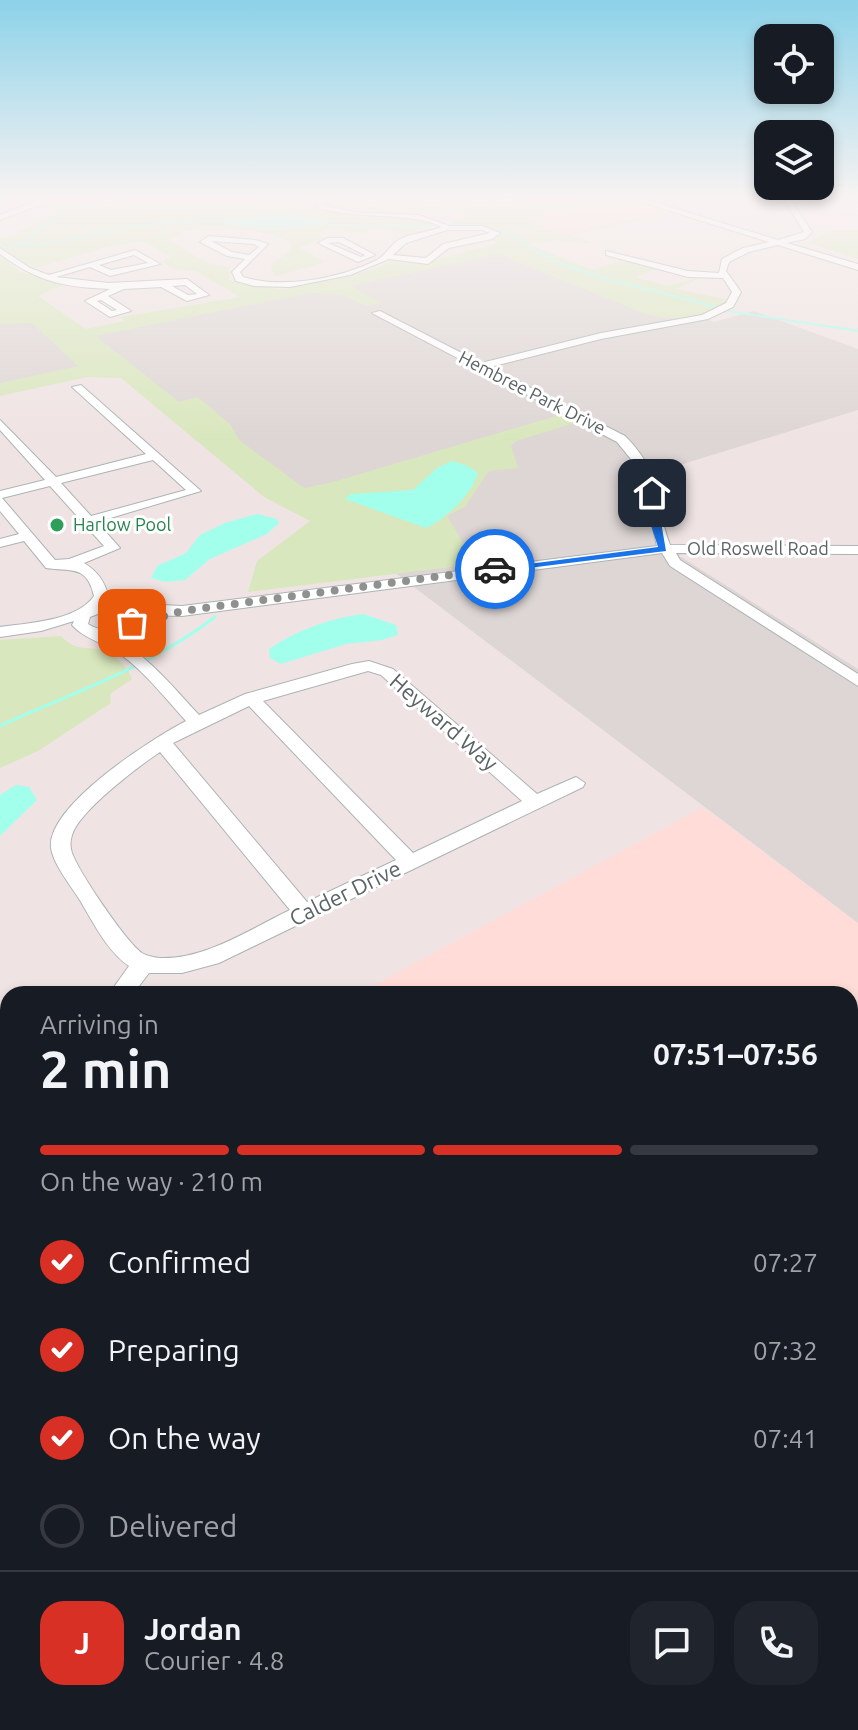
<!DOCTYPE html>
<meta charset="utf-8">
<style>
body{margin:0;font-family:Ubuntu,sans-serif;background:#20242c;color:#f1f3f6;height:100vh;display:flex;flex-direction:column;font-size:30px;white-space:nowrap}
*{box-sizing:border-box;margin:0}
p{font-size:26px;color:#9ea1a6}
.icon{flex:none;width:44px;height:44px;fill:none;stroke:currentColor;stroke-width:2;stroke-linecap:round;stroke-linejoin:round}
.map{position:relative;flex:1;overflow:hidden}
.panel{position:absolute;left:0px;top:986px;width:858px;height:744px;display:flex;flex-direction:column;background:#171b24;border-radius:24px 24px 0 0;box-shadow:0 4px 12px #0003}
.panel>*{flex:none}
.controls{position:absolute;left:754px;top:24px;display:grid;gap:16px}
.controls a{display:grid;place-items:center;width:80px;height:80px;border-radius:16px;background:#171b24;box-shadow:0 4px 12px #0003;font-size:40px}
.pin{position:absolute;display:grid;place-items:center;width:68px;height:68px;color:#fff;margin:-34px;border-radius:16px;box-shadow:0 4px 12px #0006}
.courier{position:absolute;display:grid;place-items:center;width:80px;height:80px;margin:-40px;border:6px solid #1a73e8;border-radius:50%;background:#fff;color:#222;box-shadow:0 2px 10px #0007}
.headline em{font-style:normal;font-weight:700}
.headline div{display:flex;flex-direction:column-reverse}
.headline{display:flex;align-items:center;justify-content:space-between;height:136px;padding:0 40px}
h1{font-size:52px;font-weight:700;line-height:60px}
.bar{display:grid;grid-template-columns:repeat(4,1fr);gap:12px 8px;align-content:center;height:96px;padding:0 40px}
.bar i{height:10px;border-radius:6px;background:#363941}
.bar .current{background:#d93025}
.bar p{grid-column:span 4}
.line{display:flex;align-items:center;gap:20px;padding:0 40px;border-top:2px solid #363941}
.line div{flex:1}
.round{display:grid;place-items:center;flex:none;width:84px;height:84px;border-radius:24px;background:#20242c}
ol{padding:0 40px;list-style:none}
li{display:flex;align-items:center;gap:24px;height:88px}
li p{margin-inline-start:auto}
li .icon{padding:8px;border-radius:50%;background:#d93025;color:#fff;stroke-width:4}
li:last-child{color:#9ea1a6}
li i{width:44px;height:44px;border:4px solid #363941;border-radius:50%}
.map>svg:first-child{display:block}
</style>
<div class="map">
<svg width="858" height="1730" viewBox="0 0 858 1730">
<rect width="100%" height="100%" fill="#efe4e3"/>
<g fill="#ffdcd7">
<polygon points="615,195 673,212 517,245 509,230 454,207 420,213 341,208 325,196"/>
<polygon points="703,807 858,923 858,1730 63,1730 86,1722 850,1722 850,994 358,994"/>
</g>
<polygon fill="#ddd6d5" points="517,245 714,322 754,311 858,349 858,410 654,473 667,548 858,669 858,923 122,366 0,393 0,269 87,337"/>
<polygon fill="#fcdeef" points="858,195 858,230 812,229 788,196"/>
<g fill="#d9e7be" fill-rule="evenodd">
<path d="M 48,195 L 149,195 L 145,201 L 155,205 L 213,195 L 315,195 L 317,206 L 360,217 L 428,219 L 439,223 L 440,226 L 420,225 L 418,227 L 432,233 L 410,237 L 395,231 L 373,228 L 366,233 L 325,230 L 318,234 L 325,238 L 299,248 L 326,262 L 277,276 L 273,275 L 271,265 L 290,250 L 291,244 C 275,229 207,225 186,231 C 180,233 174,238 168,240 L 210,264 L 230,267 L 229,280 L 282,290 L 373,269 L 394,260 L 408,264 L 436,260 L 498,243 L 489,239 L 501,233 L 480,226 L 455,226 L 452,221 L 471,216 L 465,212 L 369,213 L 324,205 L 321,195 L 358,195 L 336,200 L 362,198 L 386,210 L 406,210 L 447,204 L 425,195 L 469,204 L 452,197 L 484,195 L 465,199 L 474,204 L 492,201 L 484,197 L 515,208 L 527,206 L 521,203 L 535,199 L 527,195 C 556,202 588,189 617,198 L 524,219 L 556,233 L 567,234 L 658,214 L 657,211 L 671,213 L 572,235 L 592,243 L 553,240 L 527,244 L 593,270 L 627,259 L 659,268 L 635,277 L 668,286 L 700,278 L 676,289 L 730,300 C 708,322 673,321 645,314 L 498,254 L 351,286 L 381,303 L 366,306 L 343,295 L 310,293 L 96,336 L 179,402 L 198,397 L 230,424 L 239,440 L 304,488 L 333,482 L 566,413 L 581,421 L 516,441 L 511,446 L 518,468 L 489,471 L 465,507 L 447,516 L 476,564 L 248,592 L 257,561 L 310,521 L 264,497 L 121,378 L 87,377 L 0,396 L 0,383 L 78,366 L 32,323 L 0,324 L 0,254 L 20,272 L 70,282 L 38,296 L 86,329 L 124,321 L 120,317 L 240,297 L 196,271 L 175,269 L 161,262 L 171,257 L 143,241 L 104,248 L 32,269 L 0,245 L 0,238 C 20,235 39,220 58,212 L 37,206 L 50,199 ZM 284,213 L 324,220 L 281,229 L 228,226 Z"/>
<polygon points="840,230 858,230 858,259 808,243 821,235"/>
<path d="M 61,636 C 77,653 87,645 105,651 C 114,654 130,670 132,679 L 110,694 L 111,703 L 38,751 L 0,768 L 0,640 Z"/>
<polygon points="8,1187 8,1722 67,1722 47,1730 0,1730 0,1192"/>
</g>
<g fill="#a2ffeb">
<polygon points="278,213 315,218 328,224 271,229 224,224 233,219"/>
<path d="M 452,461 L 468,466 L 478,473 C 471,496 446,518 426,528 L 345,499 L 351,494 L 413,490 L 437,468 Z"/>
<polygon points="257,514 277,519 279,523 267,534 210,559 185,580 165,582 151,578 157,566 186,553 200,535 225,523"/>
<path d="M 363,614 L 396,625 L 398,635 L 382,640 L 346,644 L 281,664 L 270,658 L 269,649 C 298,629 329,619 363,614 Z"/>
<polygon points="16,785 29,787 37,800 0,836 0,795"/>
</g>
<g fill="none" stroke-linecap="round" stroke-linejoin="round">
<g stroke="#a2ffeb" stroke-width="2">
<polyline points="0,202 3,205 0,208"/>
<polyline points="322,224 436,225"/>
<path d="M 451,224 C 510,222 521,249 570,267 C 618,284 670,294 719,308"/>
<path d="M 23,244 C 55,247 84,235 115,229 C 154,222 193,220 233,221"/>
<polyline points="0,248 27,243 40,228 69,212 134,195"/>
<polyline points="728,311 858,331"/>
</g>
<path stroke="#a2ffeb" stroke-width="3" d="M 0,726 C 74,692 150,667 215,617"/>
<defs>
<g id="minor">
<polygon points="38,195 46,195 45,203 0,220 0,215 38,200"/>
<path d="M 315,195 L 322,195 L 324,205 L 353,212 L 419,215 L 449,226 L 483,226 L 500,233 L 492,239 L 449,248 L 428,264 L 389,259 L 350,275 L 290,287 L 254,286 L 236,281 L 232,272 L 245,259 L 227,256 L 200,242 L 209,236 L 255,240 L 268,244 L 240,272 L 243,277 C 283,289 339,279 377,260 C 386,255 391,244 400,239 C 413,233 428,232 442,227 C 409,211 358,220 318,208 ZM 447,230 L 482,230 L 490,233 L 443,244 L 426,258 L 393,255 L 406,243 ZM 211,241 L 254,244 L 259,247 L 249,255 L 232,252 Z"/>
<path d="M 619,195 L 631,195 L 778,240 L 804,232 L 781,195 L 788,195 L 812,232 L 805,239 L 787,243 L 858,264 L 858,270 L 778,245 L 749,252 L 729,262 L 726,271 L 741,292 L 733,307 L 708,319 L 601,339 L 490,367 L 625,436 C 664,475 653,500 670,545 L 858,546 L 858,554 L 676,553 L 680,560 L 858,674 L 858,686 L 670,566 L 662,553 L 182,616 L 142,615 L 142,620 L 128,633 L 114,637 C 148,656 173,687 199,715 L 245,694 L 352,664 L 369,661 L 393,669 L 537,794 L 576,777 L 585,783 L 583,787 L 219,963 L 182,973 L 149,973 L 133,994 L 109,994 L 129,966 C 108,952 94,924 81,902 C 72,887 54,866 51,848 C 46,806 153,738 186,721 C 165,698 145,672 120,654 C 105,643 84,639 72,625 L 74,621 L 41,631 L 0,637 L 0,627 C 28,623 77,621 94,596 C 87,564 70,572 46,568 L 24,541 L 0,547 L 0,539 L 19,534 L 0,511 L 0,491 L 45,480 L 0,430 L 0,420 L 56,477 L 146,454 L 72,387 L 81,385 L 201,491 L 97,522 L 120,548 L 84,563 C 97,571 105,581 108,596 L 105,602 L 182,606 L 657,546 L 639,469 L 617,442 L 372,313 L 380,311 L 481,363 L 601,333 L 702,315 L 726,303 L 732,292 L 723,278 L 688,277 L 606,255 L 606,251 L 688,271 L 719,273 L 722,259 L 743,248 L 769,242 ZM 153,460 L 186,490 L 91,516 L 61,483 ZM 50,486 L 104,546 L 69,559 L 55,560 L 2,498 ZM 106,611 L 122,611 L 126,619 C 114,629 102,633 88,624 L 90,617 ZM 368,671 L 381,675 L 522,801 L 413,853 L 263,701 ZM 249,706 L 396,860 L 307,902 L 173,743 ZM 160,752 L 290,910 C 250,929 205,960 159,958 C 153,957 147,956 142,953 C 125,941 79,872 72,853 C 70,847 70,841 72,835 C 79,811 139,766 160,752 Z"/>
<path d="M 328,238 L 343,238 L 375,255 L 358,262 L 318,243 ZM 339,242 L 365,255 L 361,257 L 328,243 Z"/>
<path d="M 0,248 L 30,268 L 49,275 L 135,250 L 160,264 L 110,276 L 90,267 L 56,277 L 108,283 L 187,279 L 209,295 L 187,301 L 161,287 L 124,289 L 108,296 L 131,311 L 110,317 L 85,301 L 110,289 C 63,287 38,282 0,254 ZM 134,255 L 148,263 L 111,270 L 99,265 ZM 185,285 L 197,294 L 188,295 L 172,286 ZM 101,300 L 117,310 L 112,311 L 97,301 Z"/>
<polygon points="8,1048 8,1069 0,1072 0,1051"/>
<polygon points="858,1339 858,1369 850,1371 850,1341"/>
<polygon points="850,1609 858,1612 858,1657 850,1654"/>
</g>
</defs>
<use href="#minor" stroke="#acb4b4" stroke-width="2"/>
<use href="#minor" fill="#fff" fill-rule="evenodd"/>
</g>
<linearGradient id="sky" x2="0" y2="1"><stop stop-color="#8cd2e9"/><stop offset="0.45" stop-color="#f8f3f2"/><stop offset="1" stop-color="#f8f3f2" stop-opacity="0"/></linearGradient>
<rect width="858" height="438" fill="url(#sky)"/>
<polygon fill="#1a73e8" points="649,491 656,493 666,551 495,572 490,569 658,547 650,522"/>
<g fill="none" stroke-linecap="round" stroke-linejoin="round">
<polyline stroke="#8f9190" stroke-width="8" stroke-dasharray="0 14.4" points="132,623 128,627 182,611 495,569"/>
</g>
<circle fill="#2e9e5b" stroke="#fff" stroke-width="3" cx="57" cy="525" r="8"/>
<g text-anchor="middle" stroke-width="6" stroke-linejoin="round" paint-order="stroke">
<g font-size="18" fill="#5b6463" stroke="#fff">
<text transform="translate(532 393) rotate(27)" y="6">Hembree Park Drive</text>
<text x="758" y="555">Old Roswell Road</text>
</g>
<g font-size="18" fill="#27864d" stroke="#fff" text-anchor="start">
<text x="73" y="531">Harlow Pool</text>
</g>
<g font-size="22" fill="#5b6463" stroke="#fff">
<text transform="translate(444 722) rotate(41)" y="8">Heyward Way</text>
<text transform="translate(345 893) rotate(-26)" y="8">Calder Drive</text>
</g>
</g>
</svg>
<div class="controls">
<a><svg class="icon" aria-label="locate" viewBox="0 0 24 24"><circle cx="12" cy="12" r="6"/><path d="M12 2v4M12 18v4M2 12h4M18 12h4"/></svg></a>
<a><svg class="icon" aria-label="layers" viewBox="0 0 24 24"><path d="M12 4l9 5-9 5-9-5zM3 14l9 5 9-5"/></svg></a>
</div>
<div class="pin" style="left:132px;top:623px;background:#ea580c"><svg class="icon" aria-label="bag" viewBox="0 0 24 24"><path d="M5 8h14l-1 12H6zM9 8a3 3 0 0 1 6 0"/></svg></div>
<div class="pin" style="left:652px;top:493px;background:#1f2937"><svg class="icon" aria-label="home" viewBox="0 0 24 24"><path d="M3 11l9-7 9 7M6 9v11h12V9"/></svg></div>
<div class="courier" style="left:495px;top:569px"><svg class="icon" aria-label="car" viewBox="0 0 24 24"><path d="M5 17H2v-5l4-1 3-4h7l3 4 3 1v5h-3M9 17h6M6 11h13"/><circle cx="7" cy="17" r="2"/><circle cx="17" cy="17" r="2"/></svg></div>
<section class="panel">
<div class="headline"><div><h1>2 min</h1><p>Arriving in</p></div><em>07:51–07:56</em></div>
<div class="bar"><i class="current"></i><i class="current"></i><i class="current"></i><i></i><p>On the way · 210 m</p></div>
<ol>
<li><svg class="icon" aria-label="check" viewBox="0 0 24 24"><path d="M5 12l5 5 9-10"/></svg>Confirmed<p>07:27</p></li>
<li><svg class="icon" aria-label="check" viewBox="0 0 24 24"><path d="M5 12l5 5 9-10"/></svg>Preparing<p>07:32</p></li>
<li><svg class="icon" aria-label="check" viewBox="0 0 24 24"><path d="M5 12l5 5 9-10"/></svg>On the way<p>07:41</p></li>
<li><i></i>Delivered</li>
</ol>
<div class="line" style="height:144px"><b class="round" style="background:#d93025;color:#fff">J</b><div><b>Jordan</b><p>Courier · 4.8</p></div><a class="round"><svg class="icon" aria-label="chat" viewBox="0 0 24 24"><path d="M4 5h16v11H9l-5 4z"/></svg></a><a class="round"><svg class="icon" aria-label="phone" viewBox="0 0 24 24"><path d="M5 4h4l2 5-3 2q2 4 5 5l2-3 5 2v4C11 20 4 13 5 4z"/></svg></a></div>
</section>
</div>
